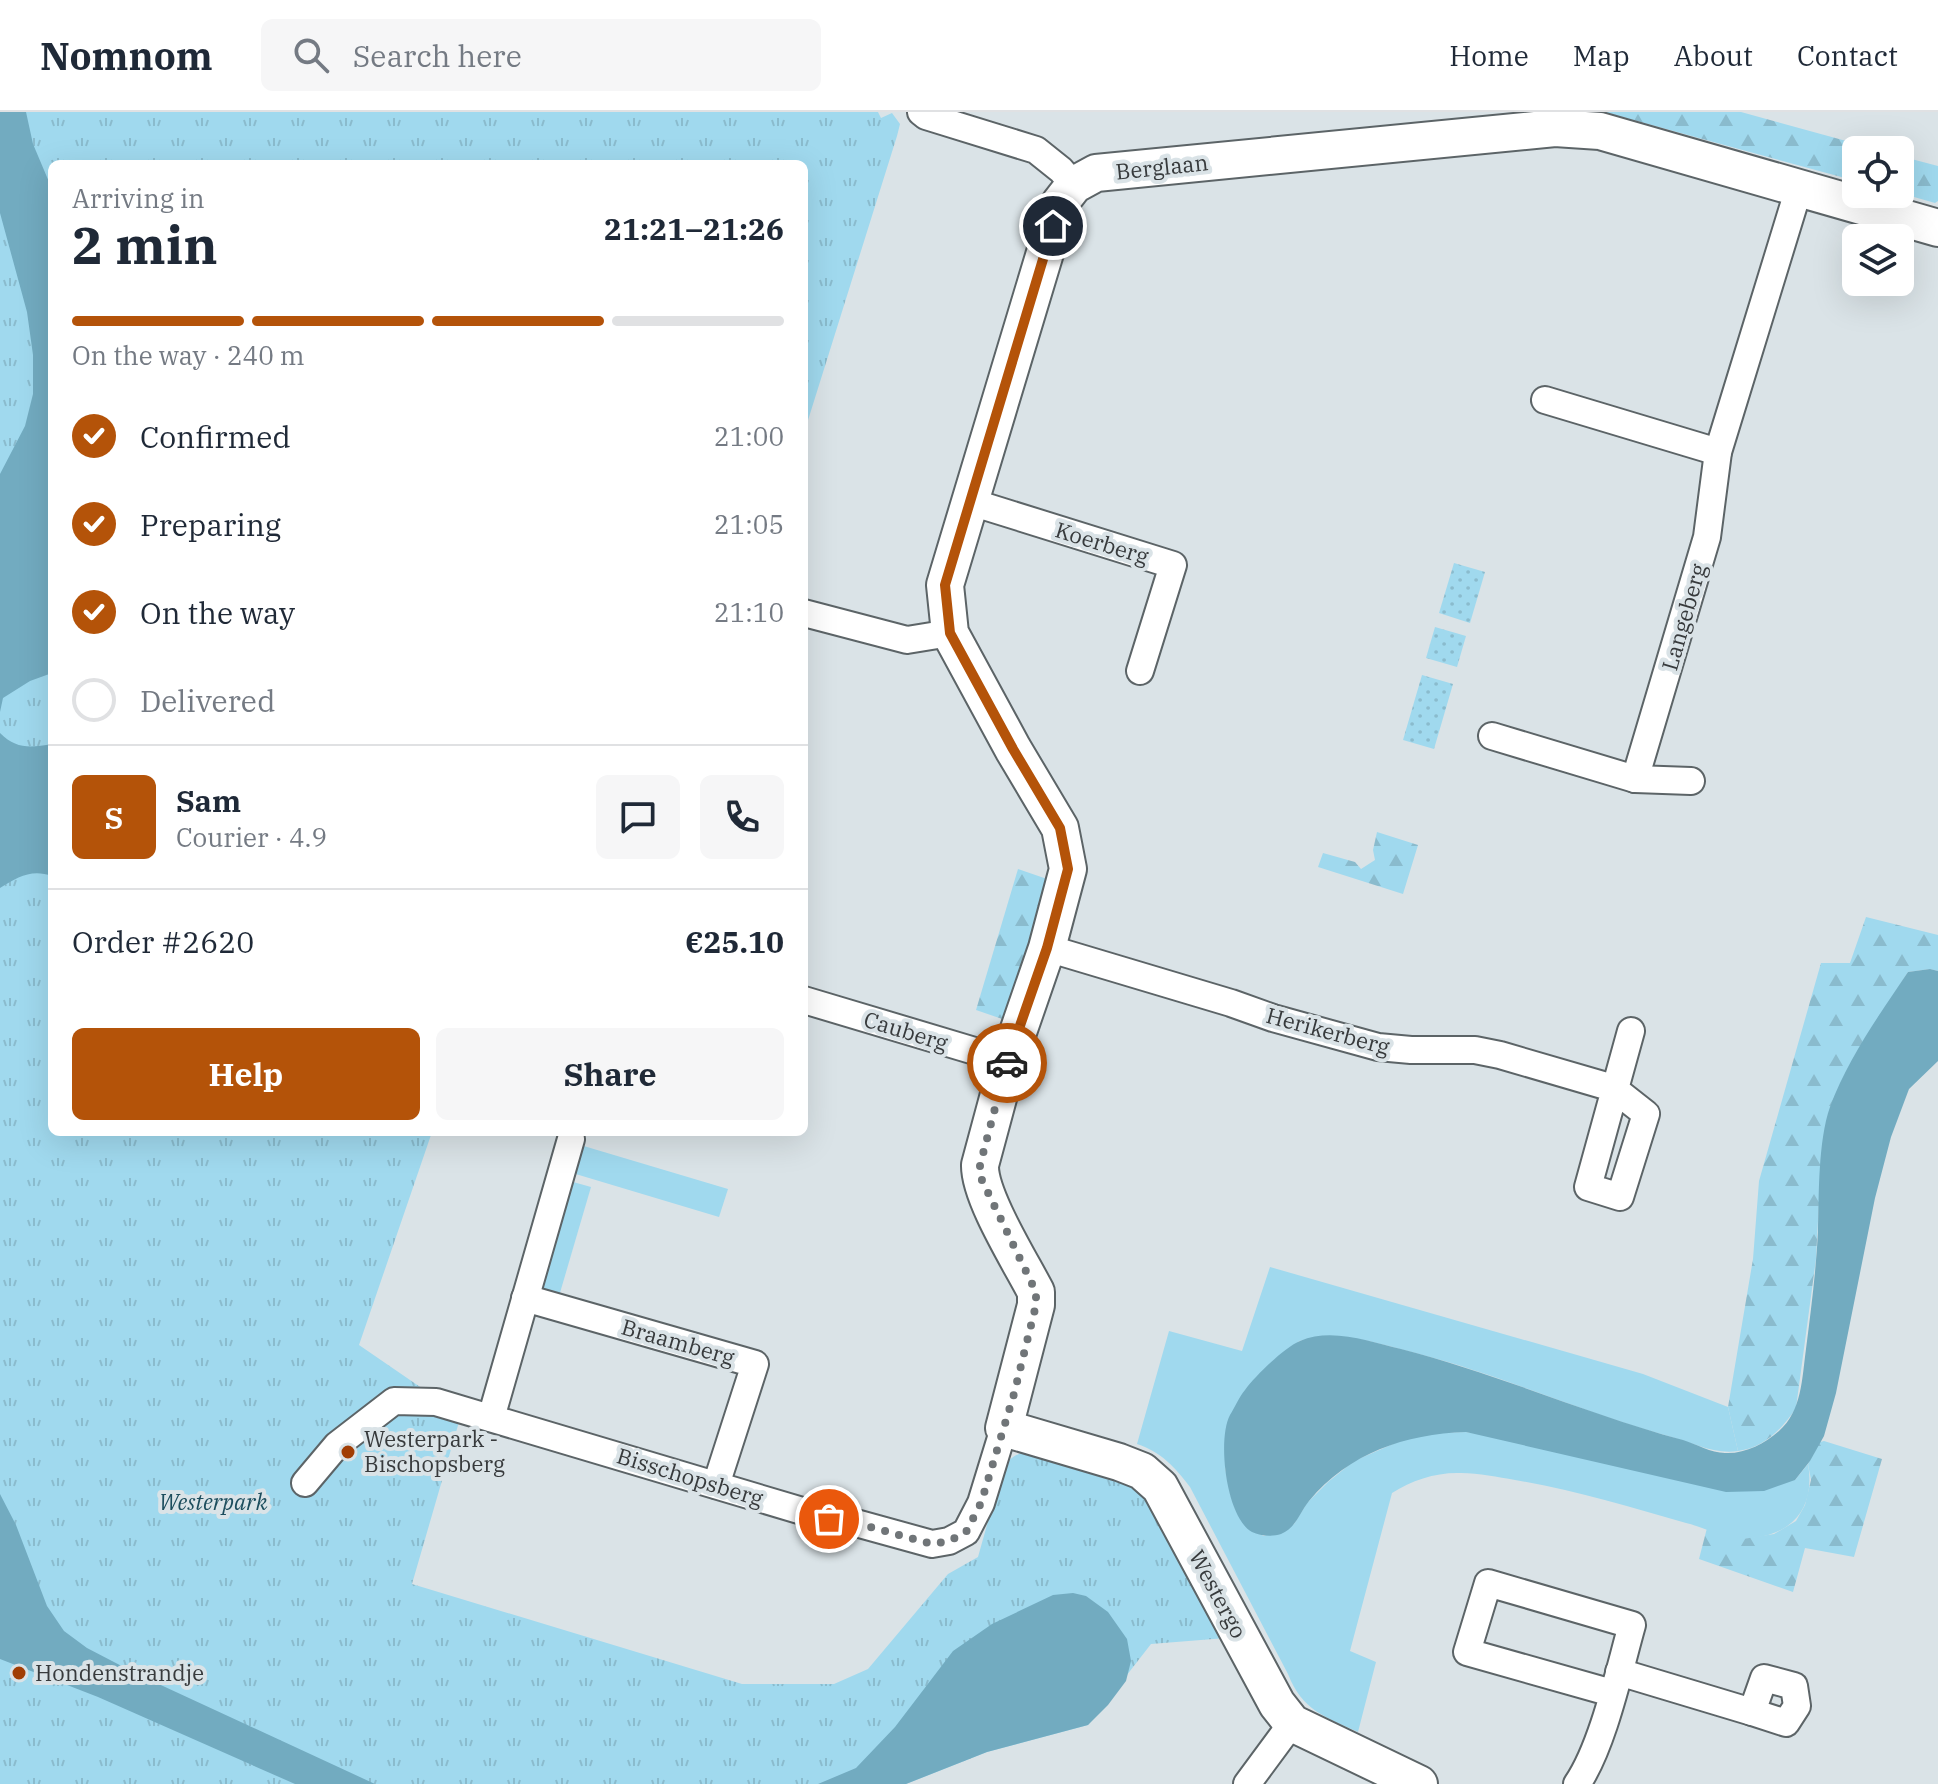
<!DOCTYPE html>
<meta charset="utf-8">
<style>
body{margin:0;font-family:"IBM Plex Serif",serif;background:#f6f6f7;color:#1f2937;height:100vh;display:flex;flex-direction:column;font-size:30px;white-space:nowrap}
*{box-sizing:border-box;margin:0}
p{font-size:26px;color:#747a83}
.icon{flex:none;width:44px;height:44px;fill:none;stroke:currentColor;stroke-width:2;stroke-linecap:round;stroke-linejoin:round}
.map{position:relative;flex:1;overflow:hidden}
.side{position:absolute;left:48px;top:48px;width:760px;height:976px;display:flex;flex-direction:column;background:#fff;border-radius:12px;box-shadow:0 8px 32px #0002}
.side>*{flex:none}
.fabs{position:absolute;left:1842px;top:24px;display:grid;gap:16px}
.fabs a{display:grid;place-items:center;width:72px;height:72px;border-radius:12px;background:#fff;box-shadow:0 8px 32px #0002;font-size:40px}
.pin{position:absolute;display:grid;place-items:center;width:68px;height:68px;color:#fff;margin:-34px;border:4px solid #fff;border-radius:50%;box-shadow:0 2px 8px #0007}
.courier{position:absolute;display:grid;place-items:center;width:80px;height:80px;margin:-40px;border:6px solid #b45309;border-radius:50%;background:#fff;color:#222;box-shadow:0 2px 10px #0007}
.overview em{font-style:normal;font-weight:700}
.overview div{display:flex;flex-direction:column-reverse}
.overview{display:flex;align-items:center;justify-content:space-between;height:136px;padding:0 24px}
h1{font-size:52px;font-weight:700;line-height:60px}
.bar{display:grid;grid-template-columns:repeat(4,1fr);gap:12px 8px;align-content:center;height:96px;padding:0 24px}
.bar i{height:10px;border-radius:6px;background:#e0e1e3}
.bar .selected{background:#b45309}
.bar p{grid-column:span 4}
.line{display:flex;align-items:center;gap:20px;padding:0 24px;border-top:2px solid #e0e1e3}
.line div{flex:1}
.round{display:grid;place-items:center;flex:none;width:84px;height:84px;border-radius:12px;background:#f6f6f7}
ol{padding:0 24px;list-style:none}
li{display:flex;align-items:center;gap:24px;height:88px}
li p{margin-inline-start:auto}
li .icon{padding:8px;border-radius:50%;background:#b45309;color:#fff;stroke-width:4}
li:last-child{color:#747a83}
li i{width:44px;height:44px;border:4px solid #e0e1e3;border-radius:50%}
.primary-button{display:flex;gap:16px;margin-top:auto;padding:16px 24px}
.primary-button a{flex:1;height:92px;border-radius:12px;background:#b45309;color:#fff;font-size:32px;font-weight:700;line-height:92px;text-align:center}
.primary-button a+a{background:#f6f6f7;color:#1f2937}
header{display:flex;align-items:center;gap:48px;box-sizing:border-box;height:112px;padding:0 40px;background:#fff;border-bottom:2px solid #e0e1e3}
header strong{font-size:38px}
nav{display:flex;gap:44px;margin-inline-start:auto;font-size:28px}
.search{width:560px;height:72px;background:#f6f6f7;display:flex;align-items:center;gap:20px;box-sizing:border-box;padding:0 28px;border-radius:12px;color:#747a83;font-size:30px}
.map>svg:first-child{display:block}
</style>
<header>
<strong>Nomnom</strong>
<div class="search"><svg class="icon" aria-label="search" viewBox="0 0 24 24"><circle cx="10" cy="10" r="6"/><path d="M15 15l6 6"/></svg>Search here</div>
<nav><a>Home</a><a>Map</a><a>About</a><a>Contact</a></nav>
</header>
<div class="map">
<svg width="1938" height="1672" viewBox="0 0 1938 1672">
<defs>
<pattern id="forest-firs" width="22" height="20" patternUnits="userSpaceOnUse" patternTransform="scale(2)"><rect width="22" height="20" fill="#a0d9ee"/><path d="M5 1l3.5 6h-7zM16 11l3.5 6h-7z" fill="#8abbcd"/></pattern>
<pattern id="park-tufts" width="24" height="20" patternUnits="userSpaceOnUse" patternTransform="scale(2)"><rect width="24" height="20" fill="#a0d9ee"/><path d="M3 7l-1-3M5 7V3M7 7l1-3M15 17l-1-3M17 17v-4M19 17l1-3" fill="none" stroke="#8abbcd"/></pattern>
<pattern id="garden-dots" width="8" height="8" patternUnits="userSpaceOnUse" patternTransform="scale(2)"><rect width="8" height="8" fill="#a0d9ee"/><path d="M2 2h.1M6 6h.1" fill="none" stroke="#8abbcd" stroke-width="1.8" stroke-linecap="round"/></pattern>
</defs>
<rect width="100%" height="100%" fill="#dae3e7"/>
<g fill="#a0d9ee">
<polygon points="577,1032 728,1077 719,1105 569,1060"/>
<polygon points="566,1068 591,1075 557,1191 535,1178"/>
<path d="M 1270,1155 L 1643,1262 L 1728,1295 L 1738,1339 C 1715,1343 1691,1330 1668,1324 C 1584,1301 1504,1264 1419,1242 C 1372,1230 1349,1220 1299,1229 L 1225,1356 C 1231,1384 1233,1413 1264,1424 L 1294,1412 L 1307,1391 L 1328,1370 L 1354,1349 L 1402,1328 L 1430,1321 L 1466,1320 L 1795,1368 L 1808,1352 C 1816,1399 1790,1424 1745,1427 C 1726,1428 1704,1415 1686,1411 C 1630,1395 1573,1378 1515,1368 C 1498,1365 1479,1361 1461,1361 C 1437,1360 1412,1368 1392,1381 L 1350,1539 L 1376,1550 L 1358,1620 C 1325,1605 1302,1598 1288,1562 L 1190,1375 C 1175,1355 1161,1340 1137,1332 L 1169,1219 L 1242,1239 Z"/>
</g>
<g fill="url(#forest-firs)">
<polygon points="1604,0 1741,0 1879,38 1856,38 1856,69"/>
<polygon points="1900,44 1938,54 1938,89 1935,91 1900,81"/>
<polygon points="1377,720 1418,733 1403,782 1318,755 1323,741 1355,750 1361,757 1375,748 1373,738"/>
<polygon points="1018,757 1050,768 1008,909 976,898"/>
<path d="M 1866,805 L 1938,823 L 1938,859 L 1930,857 L 1908,860 L 1855,943 L 1821,1052 L 1816,1147 L 1796,1296 C 1782,1317 1764,1336 1738,1339 L 1728,1295 L 1753,1147 L 1759,1069 L 1821,851 L 1850,851 Z"/>
<polygon points="1824,1329 1882,1347 1854,1445 1805,1436 1793,1480 1699,1447 1707,1416 1743,1427 1774,1422 1796,1409 1805,1393 1811,1368 1808,1352 1820,1330"/>
</g>
<path fill="url(#park-tufts)" d="M 0,0 L 878,0 L 881,6 L 892,1 L 900,12 L 897,24 L 804,321 L 804,52 L 52,52 L 52,1020 L 432,1020 L 359,1233 L 461,1303 L 412,1472 L 742,1572 L 834,1572 L 868,1557 L 948,1462 L 978,1445 L 1003,1356 C 1011,1344 1020,1340 1034,1338 L 1141,1375 L 1226,1526 L 1151,1532 L 1088,1613 L 987,1640 L 906,1672 L 0,1672 Z"/>
<g fill="url(#garden-dots)">
<polygon points="1454,451 1485,460 1470,511 1439,501"/>
<polygon points="1435,515 1466,524 1457,555 1426,546"/>
<polygon points="1422,563 1453,572 1434,637 1403,628"/>
</g>
<g fill="#72abc0">
<polygon points="0,0 26,0 33,32 52,77 52,561 30,569 3,586 0,600 0,362 25,314 33,282 33,243 27,200 0,101"/>
<path d="M 0,621 C 16,637 30,636 52,632 L 52,764 C 31,757 18,765 0,776 Z"/>
<path d="M 1930,857 L 1938,859 L 1938,949 L 1909,977 L 1891,1025 L 1875,1086 L 1836,1281 L 1824,1324 L 1810,1349 L 1795,1368 L 1764,1379 L 1726,1380 L 1466,1320 C 1405,1322 1349,1341 1309,1389 C 1300,1400 1296,1416 1281,1422 C 1272,1425 1260,1424 1252,1420 C 1226,1406 1217,1327 1230,1303 C 1235,1295 1239,1285 1245,1278 C 1255,1264 1285,1235 1300,1229 C 1332,1215 1370,1230 1401,1237 C 1498,1262 1587,1302 1683,1328 C 1696,1332 1711,1341 1725,1341 C 1745,1342 1764,1332 1779,1319 C 1802,1299 1802,1266 1806,1237 C 1811,1198 1816,1159 1818,1120 C 1819,1083 1818,1029 1830,995 C 1848,946 1880,902 1908,860 Z"/>
<polygon points="0,1382 16,1413 47,1494 64,1519 87,1536 137,1562 375,1672 295,1672 98,1585 0,1547"/>
<polygon points="1073,1481 1086,1484 1108,1500 1127,1527 1131,1549 1126,1569 1108,1593 1088,1613 987,1640 906,1672 818,1672 856,1656 895,1615 953,1539 992,1512 1053,1483"/>
</g>
<g fill="none" stroke-linecap="round" stroke-linejoin="round">
<defs>
<g id="street">
<polyline points="921,0 926,4 1036,38 1061,58 1074,73"/>
<polyline points="1545,288 1718,340"/>
<polyline points="971,390 1173,453 1140,559"/>
<polyline points="804,501 907,528 950,521"/>
<polyline points="1492,624 1635,667 1691,669"/>
<polyline points="1635,667 1707,425 1718,340 1799,76"/>
<polyline points="1047,836 1231,891 1273,906 1378,935 1411,938 1475,938 1500,943 1613,976 1646,1002 1620,1085 1588,1075 1631,919"/>
<polyline points="804,888 1008,949"/>
<polyline points="525,1186 755,1252 716,1373"/>
<polyline points="491,1306 571,1027"/>
<polyline points="305,1371 337,1333 394,1289 436,1290 829,1407 845,1408 932,1432 949,1429 966,1420 981,1391 1004,1316"/>
<polyline points="1619,1560 1752,1600"/>
<polygon points="1764,1566 1794,1574 1797,1594 1786,1611 1752,1600"/>
<polyline points="1247,1672 1292,1611"/>
<path d="M 1577,1672 C 1603,1634 1619,1559 1632,1513 L 1488,1471 L 1467,1540 L 1612,1581"/>
</g>
<path id="secondary" d="M 1419,1672 L 1292,1611 L 1277,1592 L 1160,1375 L 1142,1359 L 1119,1350 L 1004,1316 L 1036,1193 L 1036,1180 C 1020,1149 979,1084 980,1053 L 1008,949 L 1047,836 L 1068,757 L 1060,716 L 1013,637 L 950,521 L 945,473 L 1060,91 L 1074,73 L 1096,61 L 1555,16 L 1600,19 L 1938,116"/>
</defs>
<use href="#street" stroke="#5c6467" stroke-width="30"/>
<use href="#secondary" stroke="#5c6467" stroke-width="40"/>
<use href="#street" stroke="#fff" stroke-width="26"/>
<use href="#secondary" stroke="#fff" stroke-width="36"/>
</g>
<g fill="none" stroke-linecap="round" stroke-linejoin="round">
<polyline stroke="#707578" stroke-width="8" stroke-dasharray="0 14.4" points="829,1407 845,1408 932,1432 949,1429 966,1420 981,1391 1014,1282 1036,1193 1036,1180 980,1064 980,1053 1007,951"/>
<polyline stroke="#b45309" stroke-width="10" points="1007,951 1047,836 1068,757 1060,716 1013,637 950,521 945,473 1053,114"/>
</g>
<g fill="#a13e05" stroke="#dae3e7" stroke-width="3">
<circle cx="348" cy="1340" r="8"/>
<circle cx="19" cy="1561" r="8"/>
</g>
<g text-anchor="middle" stroke-width="8" stroke-linejoin="round" paint-order="stroke">
<g font-size="22" fill="#373a3c" stroke="#dae3e7">
<text transform="translate(1162 55) rotate(-6)" y="8">Berglaan</text>
<text transform="translate(1102 431) rotate(17)" y="8">Koerberg</text>
<text transform="translate(1684 505) rotate(-74)" y="8">Langeberg</text>
<text transform="translate(906 919) rotate(17)" y="8">Cauberg</text>
<text transform="translate(1328 919) rotate(15)" y="8">Herikerberg</text>
<text transform="translate(678 1230) rotate(16)" y="8">Braamberg</text>
<text transform="translate(690 1365) rotate(17)" y="8">Bisschopsberg</text>
<text transform="translate(1218 1482) rotate(62)" y="8">Westergo</text>
</g>
<g font-size="22" fill="#373a3c" stroke="#dae3e7" text-anchor="start">
<text x="364" y="1335">Westerpark -<tspan x="364" dy="25">Bischopsberg</tspan></text>
<text x="35" y="1569">Hondenstrandje</text>
</g>
<g font-size="22" font-style="italic" fill="#1c4d5d" stroke="#dae3e7">
<text x="213" y="1398">Westerpark</text>
</g>
</g>
</svg>
<div class="fabs">
<a><svg class="icon" aria-label="locate" viewBox="0 0 24 24"><circle cx="12" cy="12" r="6"/><path d="M12 2v4M12 18v4M2 12h4M18 12h4"/></svg></a>
<a><svg class="icon" aria-label="layers" viewBox="0 0 24 24"><path d="M12 4l9 5-9 5-9-5zM3 14l9 5 9-5"/></svg></a>
</div>
<div class="pin" style="left:829px;top:1407px;background:#ea580c"><svg class="icon" aria-label="bag" viewBox="0 0 24 24"><path d="M5 8h14l-1 12H6zM9 8a3 3 0 0 1 6 0"/></svg></div>
<div class="pin" style="left:1053px;top:114px;background:#1f2937"><svg class="icon" aria-label="home" viewBox="0 0 24 24"><path d="M3 11l9-7 9 7M6 9v11h12V9"/></svg></div>
<div class="courier" style="left:1007px;top:951px"><svg class="icon" aria-label="car" viewBox="0 0 24 24"><path d="M5 17H2v-5l4-1 3-4h7l3 4 3 1v5h-3M9 17h6M6 11h13"/><circle cx="7" cy="17" r="2"/><circle cx="17" cy="17" r="2"/></svg></div>
<section class="side">
<div class="overview"><div><h1>2 min</h1><p>Arriving in</p></div><em>21:21–21:26</em></div>
<div class="bar"><i class="selected"></i><i class="selected"></i><i class="selected"></i><i></i><p>On the way · 240 m</p></div>
<ol>
<li><svg class="icon" aria-label="check" viewBox="0 0 24 24"><path d="M5 12l5 5 9-10"/></svg>Confirmed<p>21:00</p></li>
<li><svg class="icon" aria-label="check" viewBox="0 0 24 24"><path d="M5 12l5 5 9-10"/></svg>Preparing<p>21:05</p></li>
<li><svg class="icon" aria-label="check" viewBox="0 0 24 24"><path d="M5 12l5 5 9-10"/></svg>On the way<p>21:10</p></li>
<li><i></i>Delivered</li>
</ol>
<div class="line" style="height:144px"><b class="round" style="background:#b45309;color:#fff">S</b><div><b>Sam</b><p>Courier · 4.9</p></div><a class="round"><svg class="icon" aria-label="chat" viewBox="0 0 24 24"><path d="M4 5h16v11H9l-5 4z"/></svg></a><a class="round"><svg class="icon" aria-label="phone" viewBox="0 0 24 24"><path d="M5 4h4l2 5-3 2q2 4 5 5l2-3 5 2v4C11 20 4 13 5 4z"/></svg></a></div>
<div class="line" style="height:104px"><div>Order #2620</div><b>€25.10</b></div>
<div class="primary-button"><a>Help</a><a>Share</a></div>
</section>
</div>
